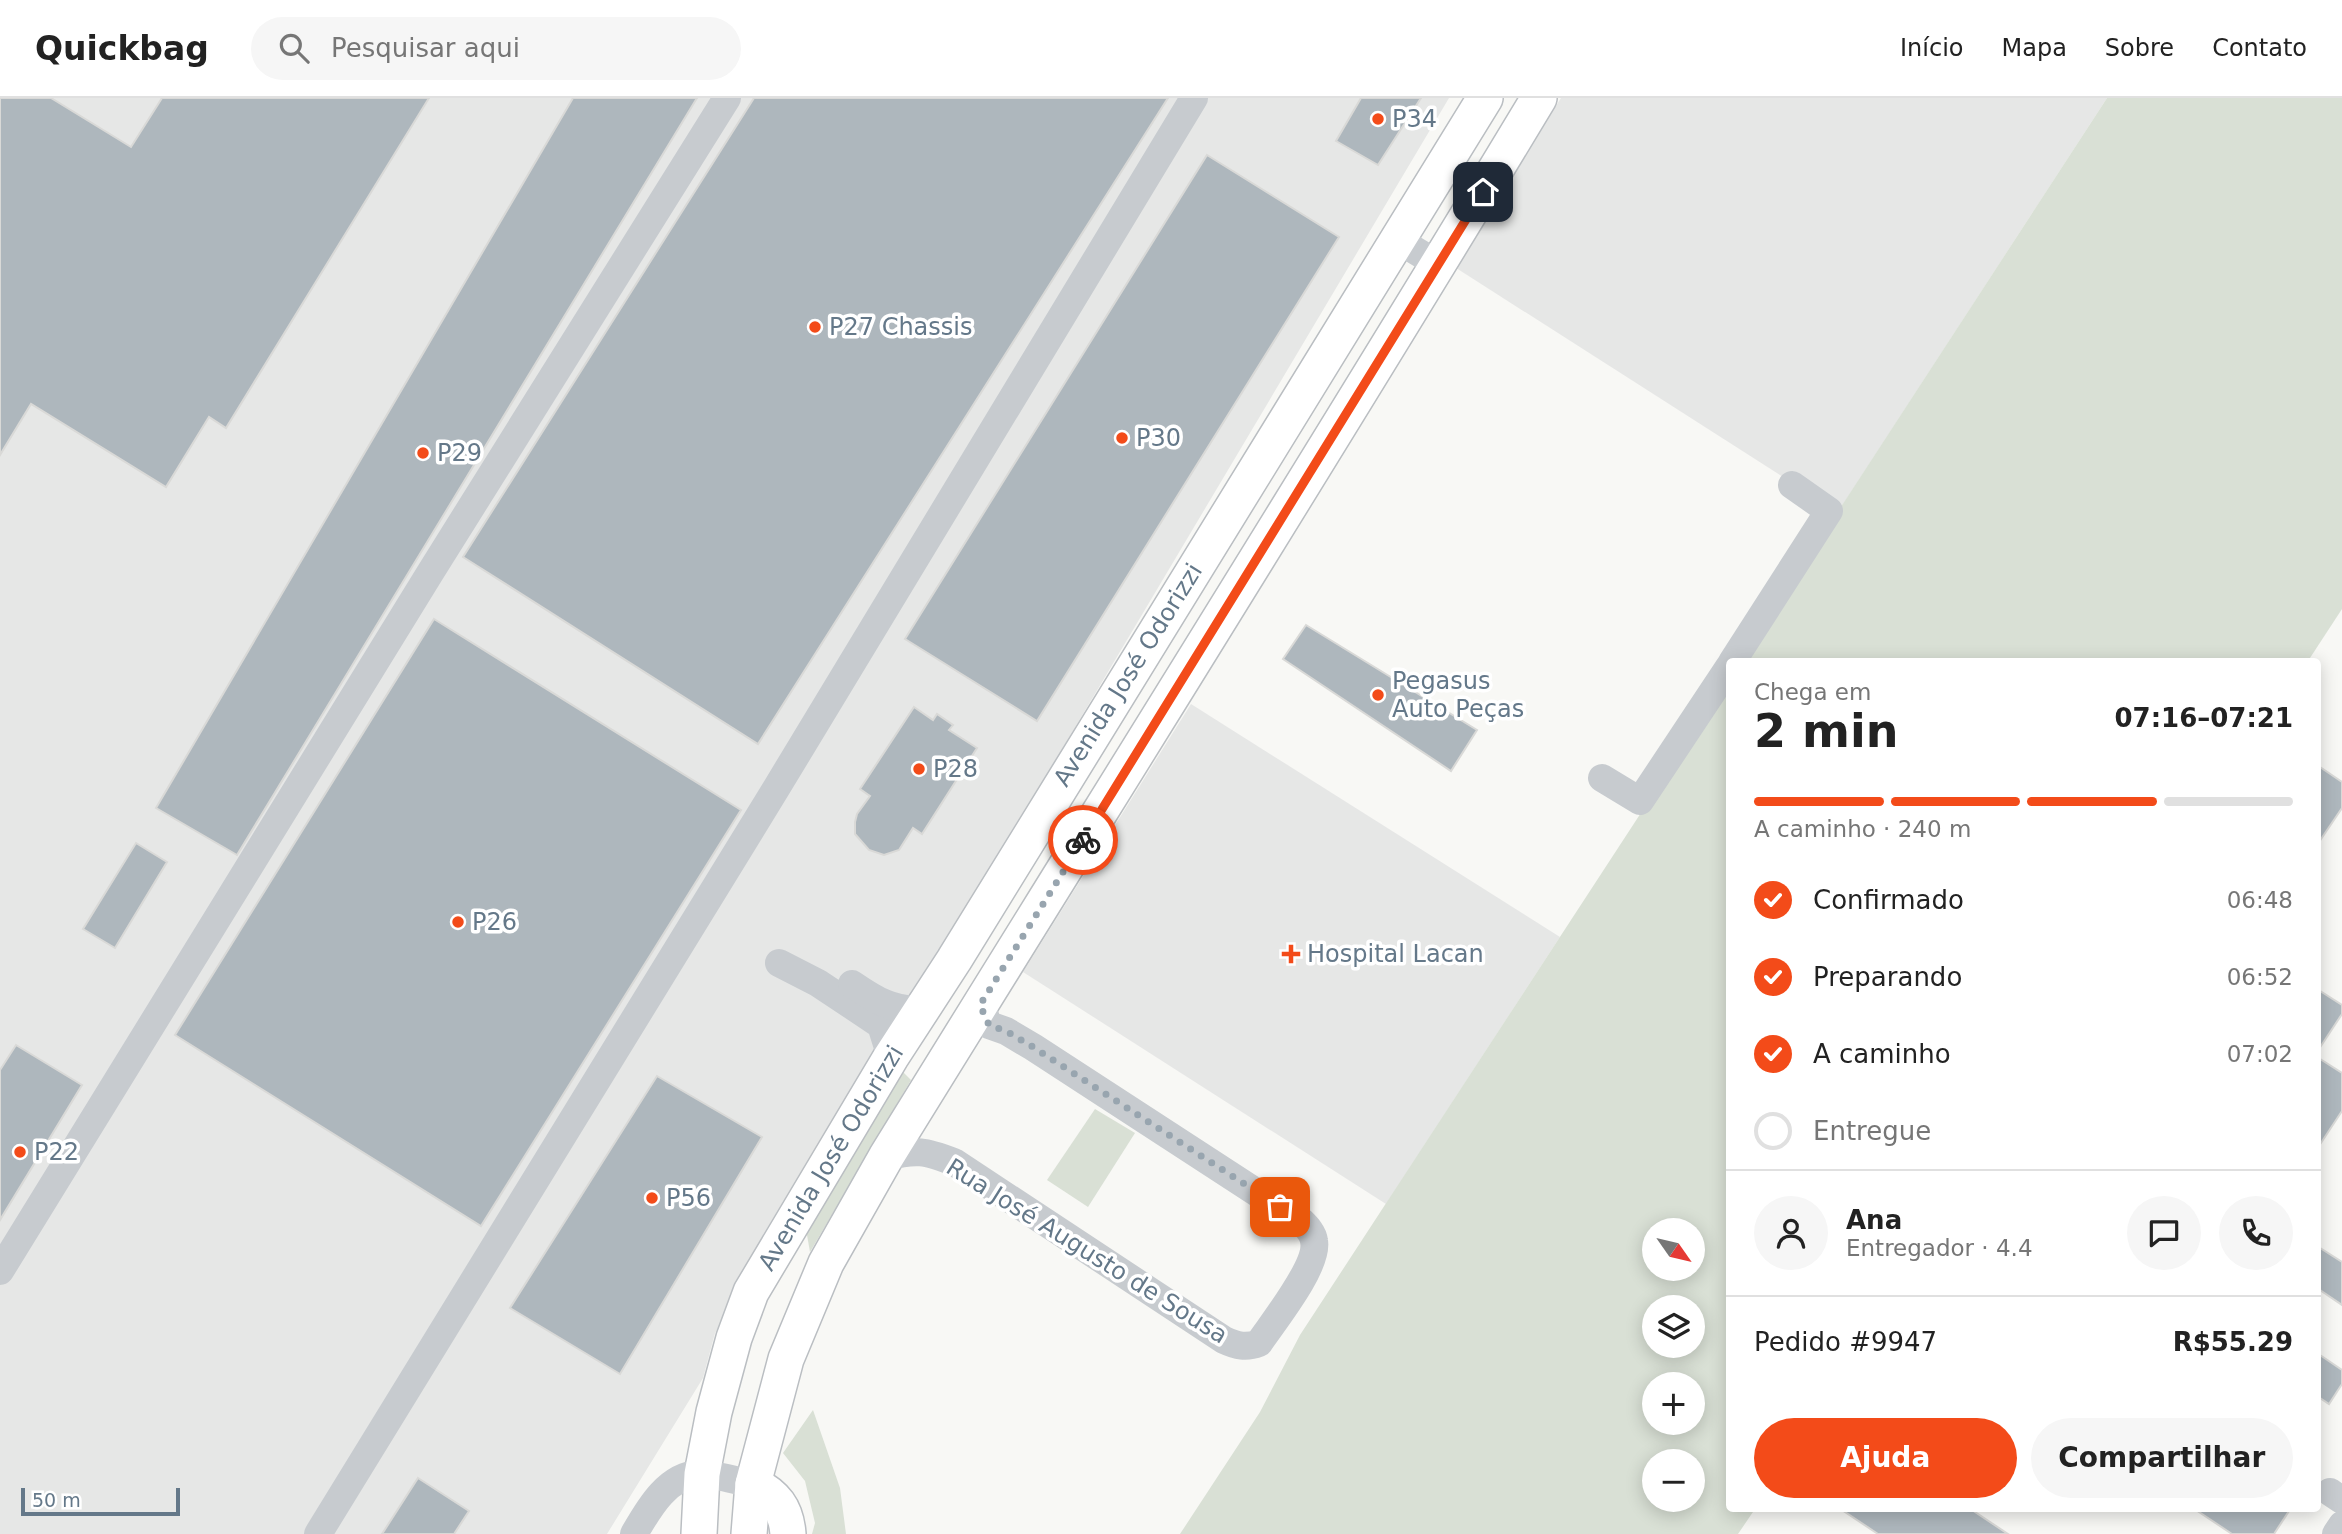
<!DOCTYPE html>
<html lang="pt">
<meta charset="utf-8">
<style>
body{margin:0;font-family:"DejaVu Sans",sans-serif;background:#f6f6f6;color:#222;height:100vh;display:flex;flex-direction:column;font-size:26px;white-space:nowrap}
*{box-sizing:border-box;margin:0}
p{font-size:23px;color:#767676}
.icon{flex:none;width:38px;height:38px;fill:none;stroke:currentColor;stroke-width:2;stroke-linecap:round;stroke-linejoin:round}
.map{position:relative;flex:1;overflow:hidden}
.drawer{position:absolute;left:1726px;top:560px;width:595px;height:854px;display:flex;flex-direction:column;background:#fff;border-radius:7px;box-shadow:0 4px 18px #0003}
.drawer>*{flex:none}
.needle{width:46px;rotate:124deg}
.buttons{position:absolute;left:1642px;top:1120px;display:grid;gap:14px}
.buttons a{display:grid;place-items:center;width:63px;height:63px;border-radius:50%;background:#fff;box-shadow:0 4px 18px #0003;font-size:35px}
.scale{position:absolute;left:21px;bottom:18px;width:159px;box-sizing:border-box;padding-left:7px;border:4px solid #647889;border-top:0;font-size:19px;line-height:24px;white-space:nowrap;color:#647889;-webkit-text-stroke:5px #fff;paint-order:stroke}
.pin{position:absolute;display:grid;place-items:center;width:60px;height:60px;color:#fff;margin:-30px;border-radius:14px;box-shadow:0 4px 10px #0006}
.courier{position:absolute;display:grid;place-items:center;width:70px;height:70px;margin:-35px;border:5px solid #f34b19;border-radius:50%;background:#fff;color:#222;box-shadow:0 2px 9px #0007}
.headline em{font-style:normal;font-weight:800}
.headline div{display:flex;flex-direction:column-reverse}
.headline{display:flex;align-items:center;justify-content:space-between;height:119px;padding:0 28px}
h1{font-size:46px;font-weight:800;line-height:52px}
.bar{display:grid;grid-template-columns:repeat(4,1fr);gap:10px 7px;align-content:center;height:84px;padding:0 28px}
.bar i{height:9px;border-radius:5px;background:#e0e0e0}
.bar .selected{background:#f34b19}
.bar p{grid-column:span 4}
.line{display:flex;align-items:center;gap:18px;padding:0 28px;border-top:2px solid #e0e0e0}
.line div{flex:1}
.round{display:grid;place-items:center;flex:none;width:74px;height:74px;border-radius:37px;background:#f6f6f6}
ol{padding:0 28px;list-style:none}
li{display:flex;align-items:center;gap:21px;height:77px}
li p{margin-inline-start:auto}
li .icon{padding:7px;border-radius:50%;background:#f34b19;color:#fff;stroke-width:4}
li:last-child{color:#767676}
li i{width:38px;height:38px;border:4px solid #e0e0e0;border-radius:50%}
.cta{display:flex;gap:14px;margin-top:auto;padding:14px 28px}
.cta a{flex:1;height:80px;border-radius:42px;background:#f34b19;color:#fff;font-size:28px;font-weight:800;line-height:80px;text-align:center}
.cta a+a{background:#f6f6f6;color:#222}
header{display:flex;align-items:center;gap:42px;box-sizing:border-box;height:98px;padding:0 35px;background:#fff;border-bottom:2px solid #e0e0e0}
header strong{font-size:33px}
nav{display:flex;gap:38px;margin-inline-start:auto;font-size:24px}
.search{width:490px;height:63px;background:#f6f6f6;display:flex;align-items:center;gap:18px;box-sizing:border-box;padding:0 24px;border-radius:38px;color:#767676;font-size:26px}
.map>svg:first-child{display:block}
</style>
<header>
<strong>Quickbag</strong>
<div class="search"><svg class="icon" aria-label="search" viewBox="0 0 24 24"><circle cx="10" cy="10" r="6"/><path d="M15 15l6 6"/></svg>Pesquisar aqui</div>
<nav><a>Início</a><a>Mapa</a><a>Sobre</a><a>Contato</a></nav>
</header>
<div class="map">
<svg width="2342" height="1436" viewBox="0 0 2342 1436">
<rect width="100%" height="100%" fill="#f8f8f5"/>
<g fill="#e6e7e6">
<polygon points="0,0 1449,0 957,828 909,913 715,1235 703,1280 607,1436 0,1436"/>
<polygon points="1561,0 2107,0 1838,414 1453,168"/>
<polygon points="1191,606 1560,839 1386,1106 1023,874"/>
</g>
<g fill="#d9e0d5" fill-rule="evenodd">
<polygon points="2107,0 2342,0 2342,511 2308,563 1740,564"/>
<path d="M 1729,580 L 1729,1410 L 1755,1411 L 1738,1436 L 1180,1436 L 1260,1314 L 1300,1237 ZM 1654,1132 L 1692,1132 L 1692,1171 L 1654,1171 ZM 1654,1209 L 1692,1209 L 1692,1248 L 1654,1248 ZM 1654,1286 L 1692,1286 L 1692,1325 L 1654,1325 ZM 1654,1363 L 1692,1363 L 1692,1402 L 1654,1402 Z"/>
<polygon points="900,971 911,982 810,1154 804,1120"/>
<polygon points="1095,1011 1135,1035 1088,1109 1047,1082"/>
<polygon points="813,1312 840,1390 846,1436 812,1436 815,1425 805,1383 783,1355"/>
</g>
<g fill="#aeb7bd" stroke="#d9d9d7" stroke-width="2">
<polygon points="0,0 51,0 131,49 162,0 429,0 226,330 209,319 166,389 31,306 0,357"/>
<polygon points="573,0 697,0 237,757 156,710"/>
<polygon points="754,0 1168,0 758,646 463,459"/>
<polygon points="1361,0 1421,0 1378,67 1336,43"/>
<polygon points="1207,57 1339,139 1037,623 905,541"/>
<polygon points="434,521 741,712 481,1128 175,937"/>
<polygon points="1306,527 1477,632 1451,673 1283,561"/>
<polygon points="914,609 933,622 937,616 953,627 949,632 977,650 922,736 913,730 899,752 884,757 869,752 855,736 855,724 857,716 870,698 860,691"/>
<polygon points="2317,667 2342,684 2342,710 2317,747"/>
<polygon points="136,745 167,764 115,850 83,831"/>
<polygon points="2317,891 2342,907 2342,916 2317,954"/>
<polygon points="16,947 82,987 0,1122 0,972"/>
<polygon points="2317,959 2342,975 2342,1013 2317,1051"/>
<polygon points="657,978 762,1039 620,1276 510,1210"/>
<polygon points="2317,1148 2342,1164 2342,1207 2317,1190"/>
<polygon points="2317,1255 2342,1272 2342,1286 2329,1306 2317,1298"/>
<polygon points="418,1380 469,1413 454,1436 382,1436"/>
<polygon points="1839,1410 1969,1410 2008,1436 1878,1436"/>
<polygon points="2193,1410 2291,1410 2274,1436 2232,1436"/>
</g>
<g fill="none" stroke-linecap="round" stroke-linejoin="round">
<defs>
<g id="major">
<path d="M 753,1386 C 775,1397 786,1410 788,1436"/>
<polyline points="699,1436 702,1376 714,1314 734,1240 751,1194 891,959 954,862 1485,0"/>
<path d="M 749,1436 L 753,1386 L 786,1261 L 826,1165 L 886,1059 C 1104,706 1325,355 1539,0"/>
</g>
</defs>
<use href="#major" stroke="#babec2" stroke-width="38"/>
<g stroke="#c7cbcf" stroke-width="28">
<polyline points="1398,142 1439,167"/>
<polyline points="1732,564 1829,413 1792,387"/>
<polyline points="1602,680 1640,703 1729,569"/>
<polyline points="779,865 818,885 881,927 891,959"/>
<path d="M 852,886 C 874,901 894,914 921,911"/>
<path d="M 886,1059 C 917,1051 925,1053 954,1064 L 1224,1242 C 1237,1248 1246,1250 1259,1245 C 1274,1223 1319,1167 1314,1143 C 1313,1135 1307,1129 1302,1124 L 1033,949 L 1006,933 L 989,927 L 980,907"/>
<polyline points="0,1173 430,475 727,0"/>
<polyline points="2330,1394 2342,1402"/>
<polyline points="318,1436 777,689 1194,0"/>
<path d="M 634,1436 C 648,1412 667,1377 699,1376 C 716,1376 736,1383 753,1386"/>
<polyline points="2336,1436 2342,1427"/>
</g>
<use href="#major" stroke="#fff" stroke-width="35"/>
</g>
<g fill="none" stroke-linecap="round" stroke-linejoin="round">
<polyline stroke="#98a5af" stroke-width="7" stroke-dasharray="0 12.6" points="1083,742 980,907 989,927 1006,933 1033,949 1280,1109"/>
<polyline stroke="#f34b19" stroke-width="9" points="1083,742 1483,94"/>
</g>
<g fill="#f34b19" stroke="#fff" stroke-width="2.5">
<circle cx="1378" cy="21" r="7"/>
<circle cx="815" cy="229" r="7"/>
<circle cx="1122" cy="340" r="7"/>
<circle cx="423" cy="355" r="7"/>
<circle cx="1378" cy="597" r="7"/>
<circle cx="919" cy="671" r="7"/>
<circle cx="458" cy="824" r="7"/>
<path d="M1287.5 845.5h7v7h7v7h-7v7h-7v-7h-7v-7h7z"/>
<circle cx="20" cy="1054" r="7"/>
<circle cx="652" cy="1100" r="7"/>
</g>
<g text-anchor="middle" stroke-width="7" stroke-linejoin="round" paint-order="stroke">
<g font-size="24" fill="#647889" stroke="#fff" text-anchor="start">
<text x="1392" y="29">P34</text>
<text x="829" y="237">P27 Chassis</text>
<text x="1136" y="348">P30</text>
<text x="437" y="363">P29</text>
<text x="1392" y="591">Pegasus<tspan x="1392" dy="28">Auto Peças</tspan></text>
<text x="933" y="679">P28</text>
<text x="472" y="832">P26</text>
<text x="1307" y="864">Hospital Lacan</text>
<text x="34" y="1062">P22</text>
<text x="666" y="1108">P56</text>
</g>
<g font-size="24" fill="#647889" stroke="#fff">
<text transform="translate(1128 577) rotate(-58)" y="8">Avenida José Odorizzi</text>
<text transform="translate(831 1060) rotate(-59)" y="8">Avenida José Odorizzi</text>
<text transform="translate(1087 1153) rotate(32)" y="8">Rua José Augusto de Sousa</text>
</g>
</g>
</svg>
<div class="buttons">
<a><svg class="needle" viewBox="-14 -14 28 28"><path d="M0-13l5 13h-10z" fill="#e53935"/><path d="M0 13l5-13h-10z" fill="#767676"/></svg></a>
<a><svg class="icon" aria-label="layers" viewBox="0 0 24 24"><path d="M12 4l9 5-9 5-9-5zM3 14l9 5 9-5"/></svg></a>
<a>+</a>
<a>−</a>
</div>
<div class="scale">50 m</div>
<div class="pin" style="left:1280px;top:1109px;background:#ea580c"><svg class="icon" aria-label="bag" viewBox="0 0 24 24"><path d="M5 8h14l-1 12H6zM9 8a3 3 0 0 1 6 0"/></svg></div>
<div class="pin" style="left:1483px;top:94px;background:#1f2937"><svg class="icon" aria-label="home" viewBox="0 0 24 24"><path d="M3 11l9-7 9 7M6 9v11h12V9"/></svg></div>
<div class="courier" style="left:1083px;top:742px"><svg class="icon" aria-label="bike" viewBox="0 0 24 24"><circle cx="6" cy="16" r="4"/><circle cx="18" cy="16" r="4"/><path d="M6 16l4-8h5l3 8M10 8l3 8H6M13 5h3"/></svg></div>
<section class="drawer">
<div class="headline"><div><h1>2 min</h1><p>Chega em</p></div><em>07:16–07:21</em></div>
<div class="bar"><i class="selected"></i><i class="selected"></i><i class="selected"></i><i></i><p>A caminho · 240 m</p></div>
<ol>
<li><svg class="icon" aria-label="check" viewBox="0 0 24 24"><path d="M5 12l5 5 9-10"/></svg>Confirmado<p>06:48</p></li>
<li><svg class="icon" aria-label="check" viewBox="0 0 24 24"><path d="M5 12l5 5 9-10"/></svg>Preparando<p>06:52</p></li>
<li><svg class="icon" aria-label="check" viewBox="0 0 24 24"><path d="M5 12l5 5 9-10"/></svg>A caminho<p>07:02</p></li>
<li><i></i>Entregue</li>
</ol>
<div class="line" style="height:126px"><a class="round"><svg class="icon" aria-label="person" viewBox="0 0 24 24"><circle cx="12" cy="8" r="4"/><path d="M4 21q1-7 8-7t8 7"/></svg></a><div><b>Ana</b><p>Entregador · 4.4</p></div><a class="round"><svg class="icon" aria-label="chat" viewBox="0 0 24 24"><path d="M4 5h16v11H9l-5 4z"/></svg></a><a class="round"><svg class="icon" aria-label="phone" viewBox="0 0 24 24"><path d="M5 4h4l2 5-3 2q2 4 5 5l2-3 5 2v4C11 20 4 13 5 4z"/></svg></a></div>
<div class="line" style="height:91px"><div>Pedido #9947</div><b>R$55.29</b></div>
<div class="cta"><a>Ajuda</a><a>Compartilhar</a></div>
</section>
</div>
